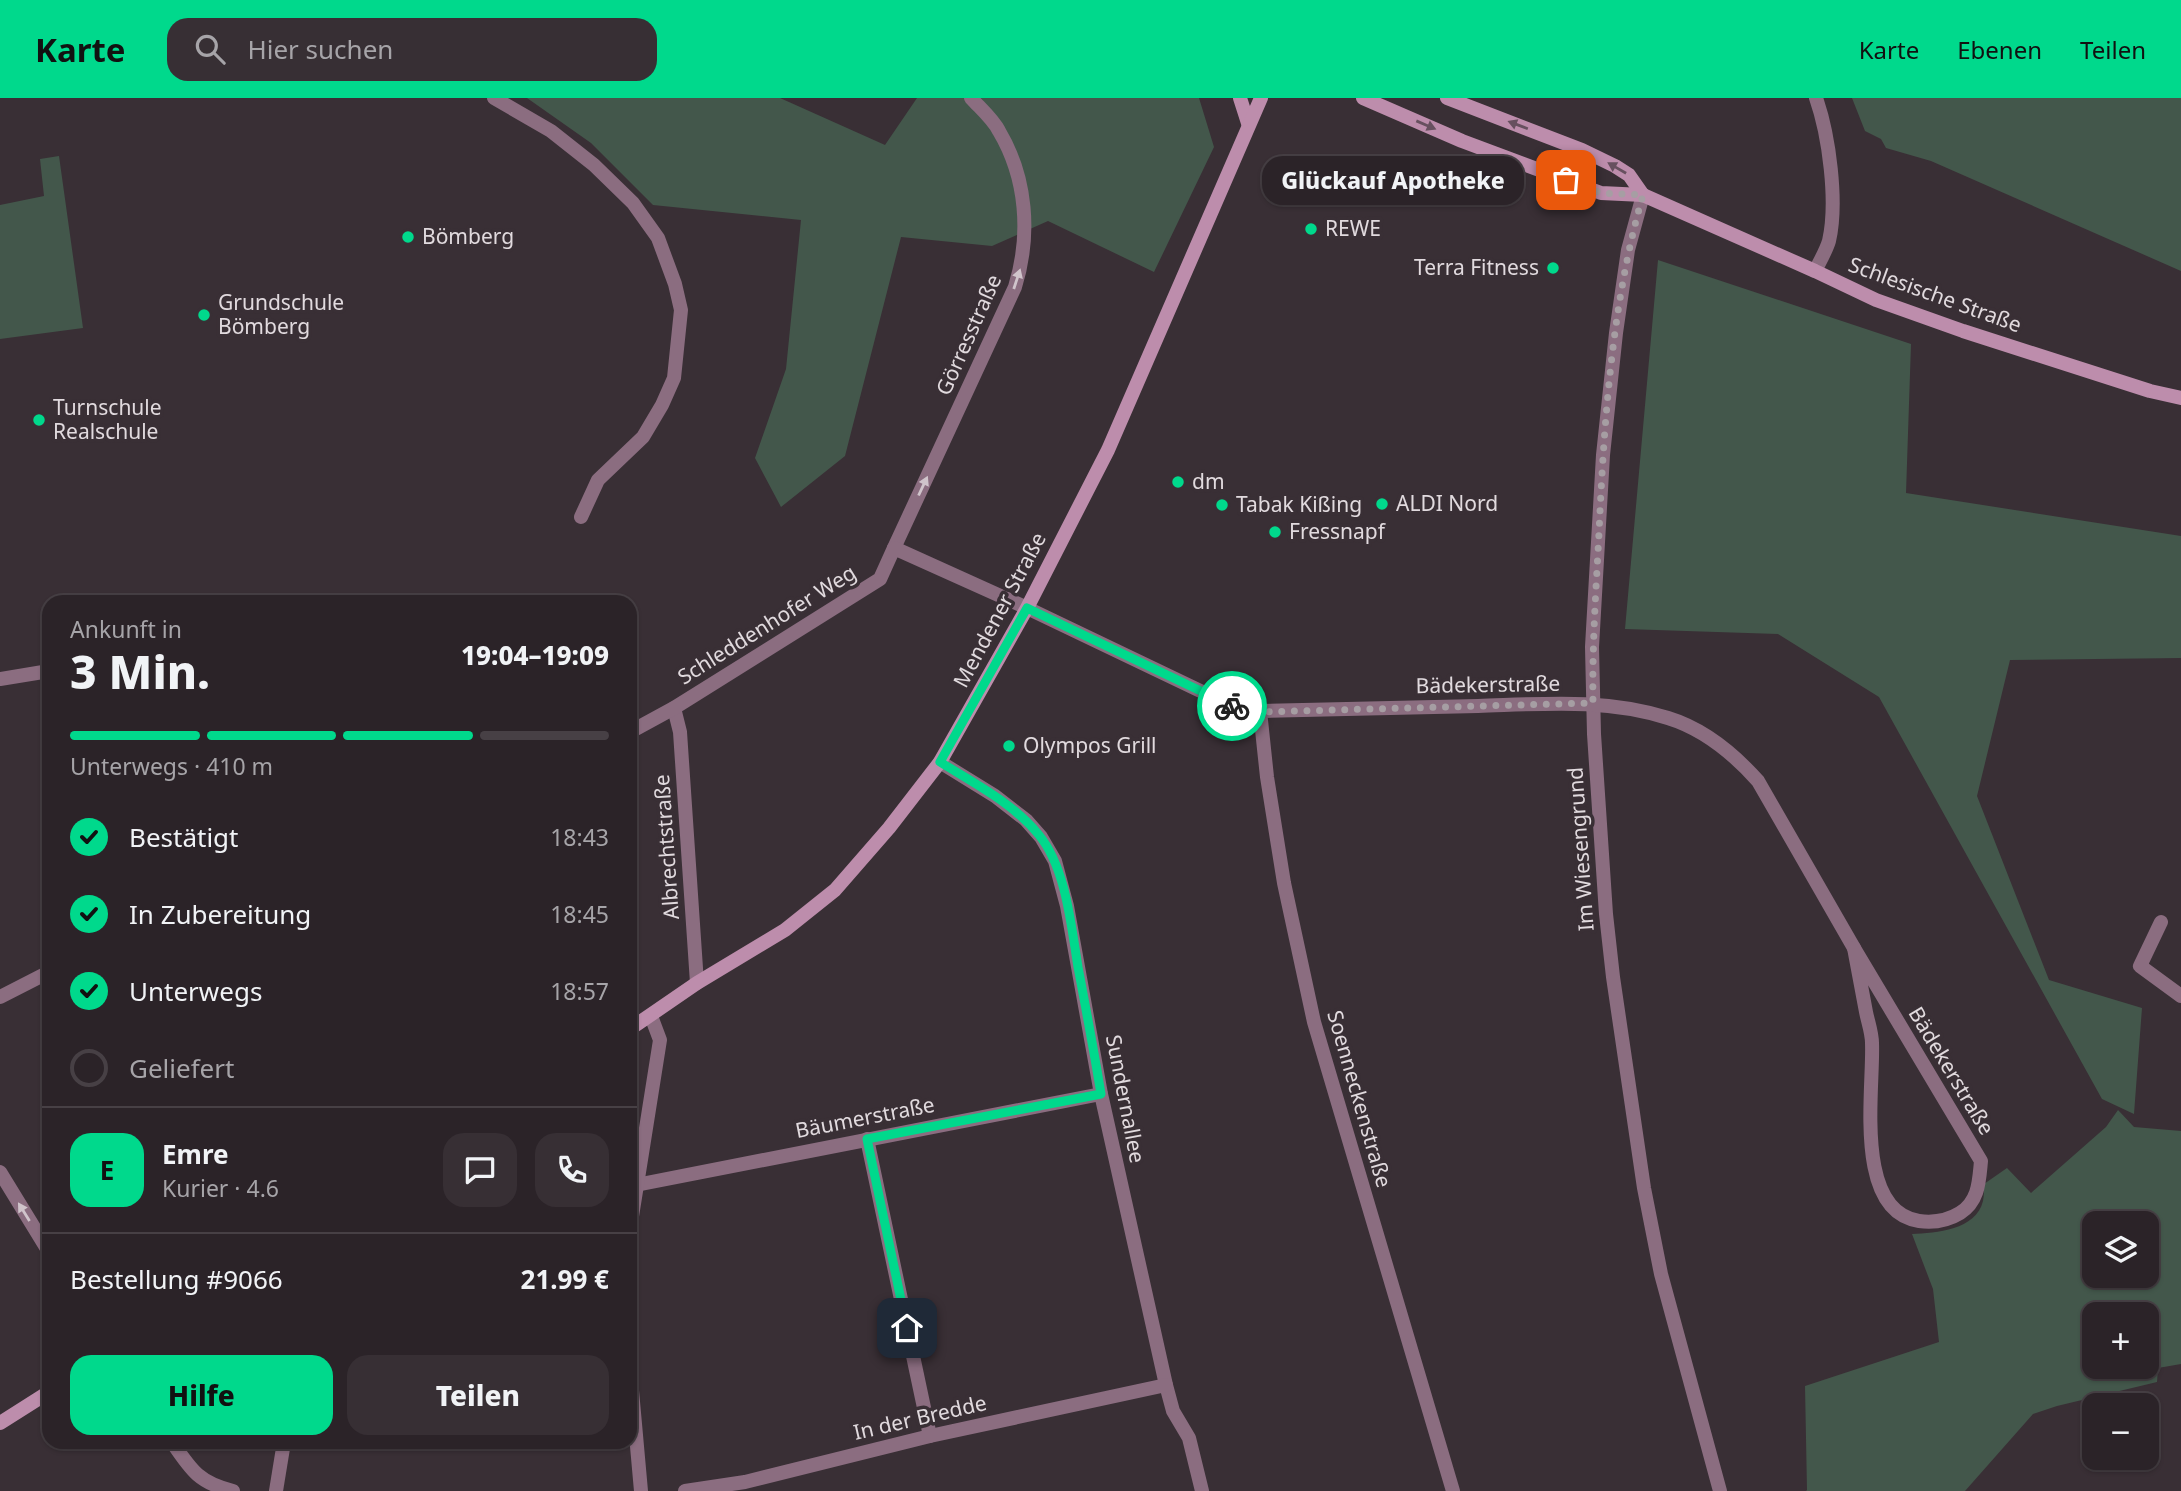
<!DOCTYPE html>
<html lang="de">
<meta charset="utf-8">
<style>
body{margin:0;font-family:"Noto Sans",sans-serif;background:#372f34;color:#f1f3f6;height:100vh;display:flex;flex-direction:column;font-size:26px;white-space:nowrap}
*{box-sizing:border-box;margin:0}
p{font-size:23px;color:#a6a4a8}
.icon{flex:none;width:38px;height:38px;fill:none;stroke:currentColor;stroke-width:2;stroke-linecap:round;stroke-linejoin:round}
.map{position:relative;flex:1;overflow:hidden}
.panel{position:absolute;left:42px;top:497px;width:595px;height:854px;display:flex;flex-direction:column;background:#2b2328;border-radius:21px;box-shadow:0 2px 5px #0004,0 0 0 2px #474045}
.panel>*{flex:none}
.controls{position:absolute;left:2082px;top:1113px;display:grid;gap:14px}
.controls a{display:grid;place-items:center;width:77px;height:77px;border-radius:14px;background:#2b2328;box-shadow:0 2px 5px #0004,0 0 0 2px #474045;font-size:35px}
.pin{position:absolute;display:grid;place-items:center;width:60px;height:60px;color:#fff;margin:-30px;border-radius:14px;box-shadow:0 4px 10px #0006}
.courier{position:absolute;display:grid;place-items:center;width:70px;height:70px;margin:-35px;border:5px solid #00d98c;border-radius:50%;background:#fff;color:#222;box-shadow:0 2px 9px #0007}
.bubble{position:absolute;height:49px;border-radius:21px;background:#2b2328;box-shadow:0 2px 5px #0004,0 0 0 2px #474045;font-size:23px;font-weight:800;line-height:49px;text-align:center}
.head em{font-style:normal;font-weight:800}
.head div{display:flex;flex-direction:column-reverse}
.head{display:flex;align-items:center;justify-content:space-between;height:119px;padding:0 28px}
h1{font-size:46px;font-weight:800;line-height:52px}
.bar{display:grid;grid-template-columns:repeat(4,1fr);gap:10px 7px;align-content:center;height:84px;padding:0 28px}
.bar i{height:9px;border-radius:5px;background:#474045}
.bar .active{background:#00d98c}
.bar p{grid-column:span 4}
.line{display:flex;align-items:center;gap:18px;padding:0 28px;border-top:2px solid #474045}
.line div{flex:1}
.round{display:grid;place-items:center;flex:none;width:74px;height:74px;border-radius:21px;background:#372f34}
ol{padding:0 28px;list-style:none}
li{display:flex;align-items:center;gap:21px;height:77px}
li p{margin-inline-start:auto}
li .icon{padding:7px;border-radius:50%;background:#00d98c;color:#111;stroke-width:4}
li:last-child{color:#a6a4a8}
li i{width:38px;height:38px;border:4px solid #474045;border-radius:50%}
.action{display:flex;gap:14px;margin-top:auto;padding:14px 28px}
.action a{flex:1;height:80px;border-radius:21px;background:#00d98c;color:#111;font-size:28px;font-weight:800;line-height:80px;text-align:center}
.action a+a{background:#372f34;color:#f1f3f6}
header{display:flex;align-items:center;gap:42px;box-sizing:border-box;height:98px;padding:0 35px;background:#00d98c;color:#111}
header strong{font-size:33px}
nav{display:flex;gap:38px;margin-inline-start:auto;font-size:24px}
.search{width:490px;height:63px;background:#372f34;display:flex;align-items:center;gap:18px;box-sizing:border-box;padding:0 24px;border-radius:21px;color:#a6a4a8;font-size:26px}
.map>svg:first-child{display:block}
</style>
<header>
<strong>Karte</strong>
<div class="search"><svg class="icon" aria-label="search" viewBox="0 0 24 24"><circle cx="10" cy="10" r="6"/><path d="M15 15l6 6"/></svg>Hier suchen</div>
<nav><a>Karte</a><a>Ebenen</a><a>Teilen</a></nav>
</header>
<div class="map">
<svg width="2181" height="1393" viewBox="0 0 2181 1393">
<rect width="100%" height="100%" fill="#392f35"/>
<g fill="#43574b" fill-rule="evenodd">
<polygon points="527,0 780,0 885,47 917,0 1199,0 1214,49 1154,174 1048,123 992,148 901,139 845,358 781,409 755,360 786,271 801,122 653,107 591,45"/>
<polygon points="1852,0 2181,0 2181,173 1931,63 1886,50 1881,41 1865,33"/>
<polygon points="59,58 83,230 0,241 0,107 44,98 40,61"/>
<polygon points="1658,162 1911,246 1906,395 2181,438 2181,560 2010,562 1977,698 2049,882 2142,910 2134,1016 2102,1001 1879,599 1778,536 1625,531"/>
<path d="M 2118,1012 L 2134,1029 L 2181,1033 L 2181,1266 L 2158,1270 L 2157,1284 L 2057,1308 L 2033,1316 L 1965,1393 L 1806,1393 L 1807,1392 L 1805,1288 L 1939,1244 L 1933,1191 L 1912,1136 C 1936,1135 1976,1132 1983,1103 C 1984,1098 1984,1092 1984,1086 L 2007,1070 L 2031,1095 L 2106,1029 ZM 2095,1125 L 2147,1125 L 2147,1178 L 2095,1178 ZM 2095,1216 L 2147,1216 L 2147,1269 L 2095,1269 Z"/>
</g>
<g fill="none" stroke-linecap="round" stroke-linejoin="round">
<g stroke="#8b6d80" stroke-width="14">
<polyline points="494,0 551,33 594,67 633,105 658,140 675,186 681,212 674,280 662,307 643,339 598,382 581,419"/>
<polyline points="1643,97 1628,152 1616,235 1603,357 1592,549 1594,636 1606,816 1613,879 1644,1090 1661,1176 1720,1393"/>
<path d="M 1815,173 C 1820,163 1826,153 1829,143 C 1838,104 1829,37 1816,0"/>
<path d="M 894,450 L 1015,189 C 1031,137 1027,80 999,33 C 993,21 980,10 971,0"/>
<polyline points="0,581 49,573"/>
<polyline points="674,610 680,634 697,885"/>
<polyline points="1260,613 1267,679 1284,785 1314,924 1453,1393"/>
<path d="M 630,634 L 674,610 L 880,481 L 894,450 L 1027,510 L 1236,610 L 1260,613 C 1332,612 1405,610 1478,608 C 1542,606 1605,600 1668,620 C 1704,631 1733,655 1758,683 L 1854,850"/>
<polyline points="940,664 995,698 1026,722 1041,739 1055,763 1067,808 1101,996 1166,1287 1173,1313 1189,1340 1202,1393"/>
<polyline points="2161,824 2140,868 2181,898"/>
<path d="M 1854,850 L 1981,1063 C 1979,1083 1979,1103 1960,1115 C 1947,1123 1934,1125 1919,1123 C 1853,1113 1874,991 1872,945 C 1872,935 1868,924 1866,914 C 1862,893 1858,871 1854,850 Z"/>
<polyline points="0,899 49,874"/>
<polyline points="867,1041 930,1338"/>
<polyline points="0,1074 49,1154"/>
<polyline points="636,1087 1101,996"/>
<polyline points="630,1131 660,942 651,918"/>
<polyline points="630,1270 641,1393"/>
<path d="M 172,1344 C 191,1372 199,1385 233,1393"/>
<polyline points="276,1393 284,1344"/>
<polyline points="685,1393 745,1384 930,1338 1166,1287"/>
</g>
<g stroke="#bd8dac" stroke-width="14">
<polyline points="1240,0 1248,25"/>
<polyline points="1363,0 1462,43 1601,95 1643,97 1815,173 1876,202 1963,233 2150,293 2181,300"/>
<polyline points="1447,0 1582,52 1615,68 1629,77 1643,97"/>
<polyline points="630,931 697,885 785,832 835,792 889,730 940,664 1027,510 1108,352 1261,0"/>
<polyline points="0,1325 49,1294"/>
</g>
</g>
<defs><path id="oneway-solid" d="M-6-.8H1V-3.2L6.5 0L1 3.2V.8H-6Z" transform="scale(1.75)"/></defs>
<g fill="#67505f">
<use href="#oneway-solid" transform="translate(1426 27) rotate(23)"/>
<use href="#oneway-solid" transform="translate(1518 27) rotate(-159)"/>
<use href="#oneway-solid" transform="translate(1617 70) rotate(-150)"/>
</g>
<g fill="#d0c4cb">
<use href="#oneway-solid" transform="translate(1017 181) rotate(-72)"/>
<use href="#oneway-solid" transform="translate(923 388) rotate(-65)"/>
<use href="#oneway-solid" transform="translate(24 1114) rotate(-122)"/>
</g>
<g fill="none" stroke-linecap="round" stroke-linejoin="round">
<path stroke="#a69ea3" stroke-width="7" stroke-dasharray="0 12.6" d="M 1232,608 L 1260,614 L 1593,605 C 1592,548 1596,492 1599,435 C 1604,324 1612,204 1643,97 L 1601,95 L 1566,82"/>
<path stroke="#00d98c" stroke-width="9" d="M 907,1230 L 867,1041 L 1101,996 C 1094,953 1086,911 1078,869 C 1071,827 1066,770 1039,737 C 1013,705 974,685 940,664 L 1027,510 L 1232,608"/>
</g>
<g fill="#00d98c" stroke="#392f35" stroke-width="2.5">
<circle cx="1311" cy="131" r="7"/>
<circle cx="408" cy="139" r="7"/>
<circle cx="1553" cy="170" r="7"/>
<circle cx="204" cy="217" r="7"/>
<circle cx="39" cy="322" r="7"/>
<circle cx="1178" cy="384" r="7"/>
<circle cx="1382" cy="406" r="7"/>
<circle cx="1222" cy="407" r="7"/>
<circle cx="1275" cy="434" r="7"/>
<circle cx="1009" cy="648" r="7"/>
</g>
<g text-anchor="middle" stroke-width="7" stroke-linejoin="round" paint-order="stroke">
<g font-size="21" fill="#e1dade" stroke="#392f35" text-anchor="start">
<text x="1325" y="138">REWE</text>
<text x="422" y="146">Bömberg</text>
<text x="1539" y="177" text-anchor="end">Terra Fitness</text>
<text x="218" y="212">Grundschule<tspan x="218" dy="24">Bömberg</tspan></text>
<text x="53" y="317">Turnschule<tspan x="53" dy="24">Realschule</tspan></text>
<text x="1192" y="391">dm</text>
<text x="1396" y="413">ALDI Nord</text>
<text x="1236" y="414">Tabak Kißing</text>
<text x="1289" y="441">Fressnapf</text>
<text x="1023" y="655">Olympos Grill</text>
</g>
<g font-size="21" fill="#e1dade" stroke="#392f35">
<text transform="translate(1935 197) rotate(20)" y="7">Schlesische Straße</text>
<text transform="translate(969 237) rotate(-66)" y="7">Görresstraße</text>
<text transform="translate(1000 512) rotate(-62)" y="7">Mendener Straße</text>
<text transform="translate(767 527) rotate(-32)" y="7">Schleddenhofer Weg</text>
<text transform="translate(1488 587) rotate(-1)" y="7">Bädekerstraße</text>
<text transform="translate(667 749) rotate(-94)" y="7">Albrechtstraße</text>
<text transform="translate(1581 751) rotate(-94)" y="7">Im Wiesengrund</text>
<text transform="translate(1951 973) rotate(59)" y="7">Bädekerstraße</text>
<text transform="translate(1125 1001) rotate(79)" y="7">Sundernallee</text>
<text transform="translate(1359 1001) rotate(74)" y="7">Soenneckenstraße</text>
<text transform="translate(865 1020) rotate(-11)" y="7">Bäumerstraße</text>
<text transform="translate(920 1320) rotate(-13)" y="7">In der Bredde</text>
</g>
</g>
</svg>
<div class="controls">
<a><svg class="icon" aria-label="layers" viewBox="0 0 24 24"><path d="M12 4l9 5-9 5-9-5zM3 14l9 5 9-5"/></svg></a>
<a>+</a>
<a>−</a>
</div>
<div class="pin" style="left:1566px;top:82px;background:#ea580c"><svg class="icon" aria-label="bag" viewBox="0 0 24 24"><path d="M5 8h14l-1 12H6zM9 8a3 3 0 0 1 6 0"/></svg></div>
<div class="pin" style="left:907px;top:1230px;background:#1f2937"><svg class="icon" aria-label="home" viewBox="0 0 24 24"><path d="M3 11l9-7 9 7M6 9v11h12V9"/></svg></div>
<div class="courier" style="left:1232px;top:608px"><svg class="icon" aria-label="bike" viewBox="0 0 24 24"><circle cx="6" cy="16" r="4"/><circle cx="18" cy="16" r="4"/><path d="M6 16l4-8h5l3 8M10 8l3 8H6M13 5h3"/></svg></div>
<div class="bubble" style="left:1262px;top:58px;width:262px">Glückauf Apotheke</div>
<section class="panel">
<div class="head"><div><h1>3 Min.</h1><p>Ankunft in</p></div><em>19:04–19:09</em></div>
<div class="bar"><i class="active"></i><i class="active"></i><i class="active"></i><i></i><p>Unterwegs · 410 m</p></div>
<ol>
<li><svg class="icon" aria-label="check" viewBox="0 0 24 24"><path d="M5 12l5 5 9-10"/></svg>Bestätigt<p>18:43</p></li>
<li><svg class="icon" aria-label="check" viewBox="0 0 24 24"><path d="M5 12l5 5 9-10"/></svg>In Zubereitung<p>18:45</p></li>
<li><svg class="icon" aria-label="check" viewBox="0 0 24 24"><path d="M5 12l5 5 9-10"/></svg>Unterwegs<p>18:57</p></li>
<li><i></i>Geliefert</li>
</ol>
<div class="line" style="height:126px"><b class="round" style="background:#00d98c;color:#111">E</b><div><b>Emre</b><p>Kurier · 4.6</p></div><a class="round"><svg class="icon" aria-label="chat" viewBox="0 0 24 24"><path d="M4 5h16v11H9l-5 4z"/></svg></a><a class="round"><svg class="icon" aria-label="phone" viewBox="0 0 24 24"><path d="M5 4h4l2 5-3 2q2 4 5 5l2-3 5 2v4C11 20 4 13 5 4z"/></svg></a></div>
<div class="line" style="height:91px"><div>Bestellung #9066</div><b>21.99 €</b></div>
<div class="action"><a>Hilfe</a><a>Teilen</a></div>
</section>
</div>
